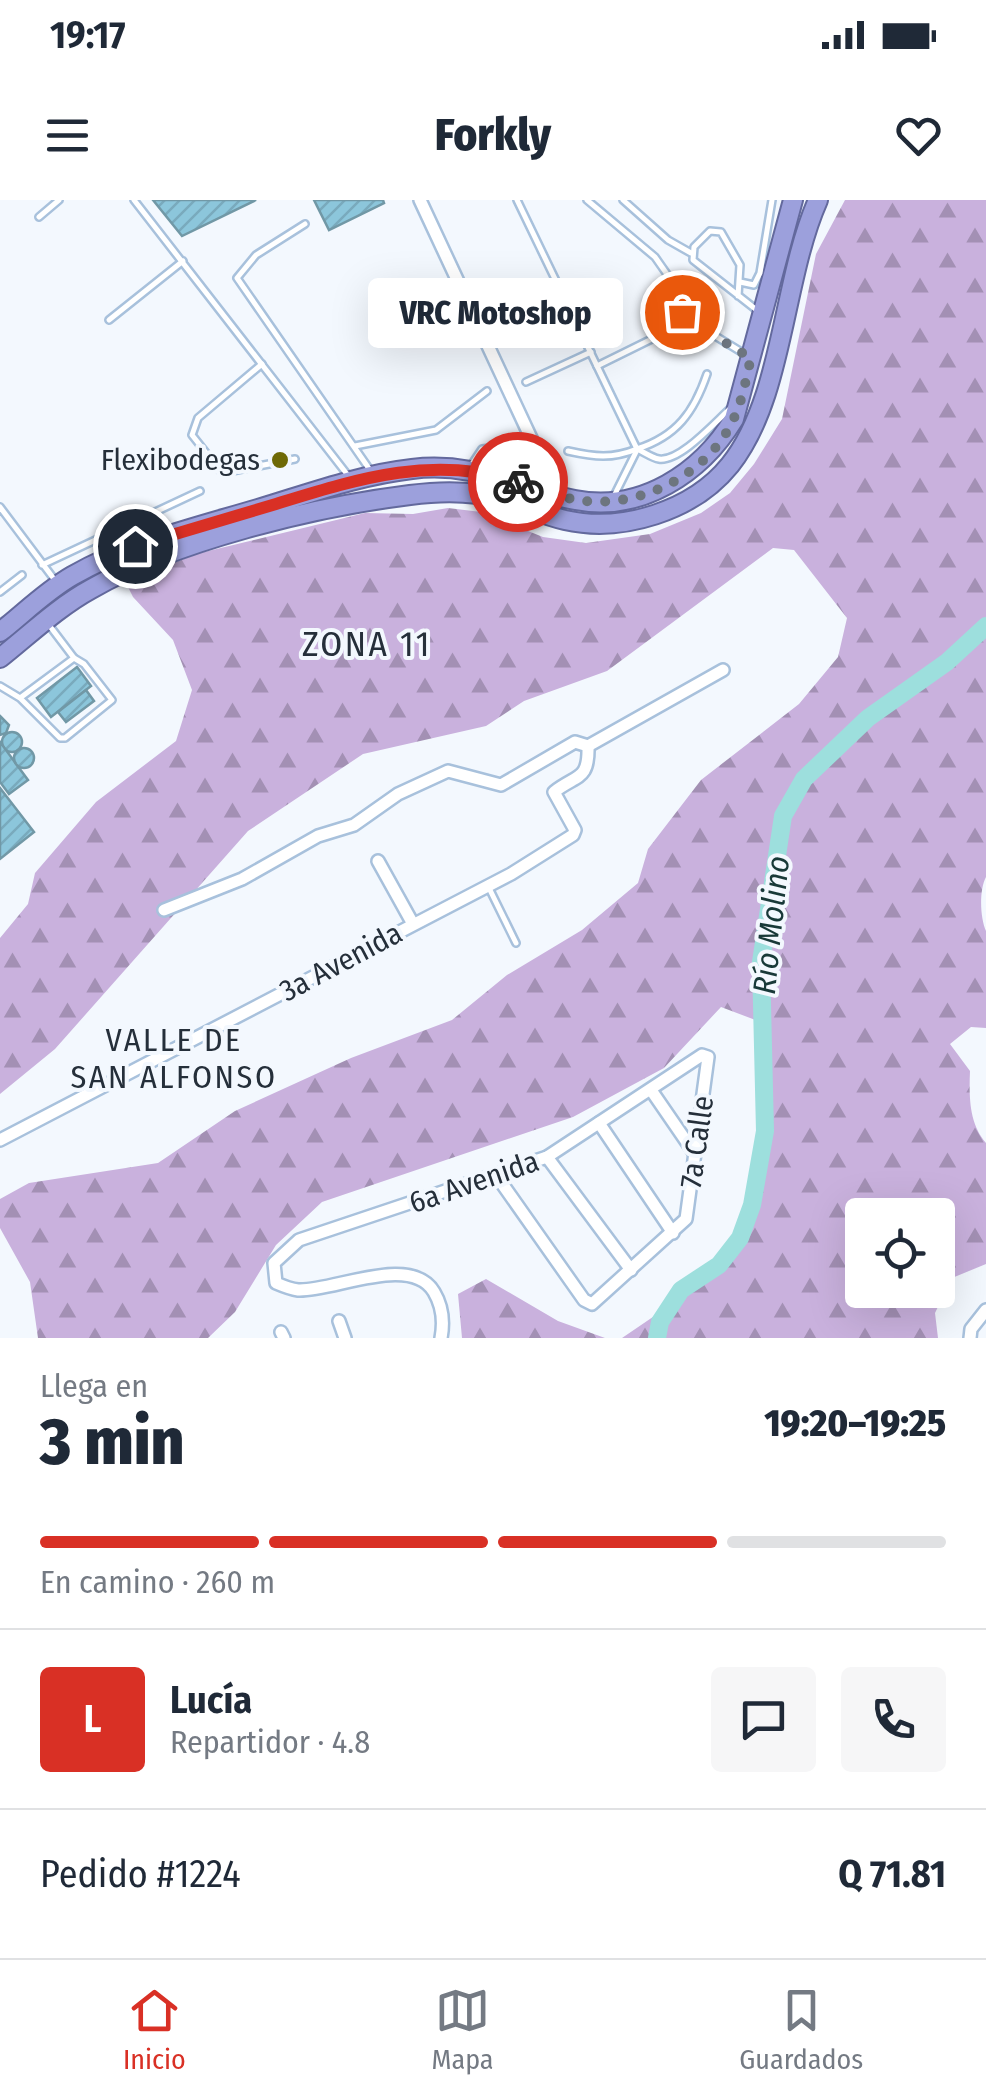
<!DOCTYPE html>
<html lang="es">
<meta charset="utf-8">
<style>
body{margin:0;font-family:"Fira Sans Condensed",sans-serif;background:#f6f6f7;color:#1f2937;height:100vh;display:flex;flex-direction:column;font-size:38px;white-space:nowrap}
*{box-sizing:border-box;margin:0}
p{font-size:32px;color:#747a83}
.icon{flex:none;width:55px;height:55px;fill:none;stroke:currentColor;stroke-width:2;stroke-linecap:round;stroke-linejoin:round}
.map{position:relative;height:1138px;overflow:hidden}
.details{display:flex;flex-direction:column;background:#fff;flex:1}
.details>*{flex:none}
.fabs{position:absolute;left:845px;top:998px;display:grid;gap:20px}
.fabs a{display:grid;place-items:center;width:110px;height:110px;border-radius:10px;background:#fff;box-shadow:0 10px 40px #0002;font-size:50px}
.pin{position:absolute;display:grid;place-items:center;width:85px;height:85px;color:#fff;margin:-42px;border:5px solid #fff;border-radius:50%;box-shadow:0 2px 10px #0007}
.courier{position:absolute;display:grid;place-items:center;width:100px;height:100px;margin:-50px;border:8px solid #d93025;border-radius:50%;background:#fff;color:#222;box-shadow:0 2px 12px #0007}
.bubble{position:absolute;height:70px;border-radius:10px;background:#fff;box-shadow:0 10px 40px #0002;font-size:32px;font-weight:800;line-height:70px;text-align:center}
.summary em{font-style:normal;font-weight:800}
.summary div{display:flex;flex-direction:column-reverse}
.summary{display:flex;align-items:center;justify-content:space-between;height:170px;padding:0 40px}
h1{font-size:65px;font-weight:800;line-height:75px}
.bar{display:grid;grid-template-columns:repeat(4,1fr);gap:15px 10px;align-content:center;height:120px;padding:0 40px}
.bar i{height:12px;border-radius:8px;background:#e0e1e3}
.bar .selected{background:#d93025}
.bar p{grid-column:span 4}
.line{display:flex;align-items:center;gap:25px;padding:0 40px;border-top:2px solid #e0e1e3}
.line div{flex:1}
.round{display:grid;place-items:center;flex:none;width:105px;height:105px;border-radius:10px;background:#f6f6f7}
.status{display:flex;justify-content:space-between;align-items:center;height:70px;padding:0 50px;background:#fff;direction:ltr}
.status svg{height:28px;fill:currentColor}
header{display:flex;justify-content:space-between;align-items:center;height:130px;padding:0 40px;background:#fff;font-size:45px;font-weight:800}
.tab-bar{display:flex;justify-content:space-around;align-items:center;height:140px;border-top:2px solid #e0e1e3;background:#fff;font-size:28px;color:#747a83}
.tab-bar a{display:grid;justify-items:center;gap:5px}
.tab-bar .selected{color:#d93025}
.map>svg:first-child{display:block}
</style>
<div class="status"><b>19:17</b><svg viewBox="0 0 49 12"><path d="M0 12V9h3v3zM5 12V6h3v6zM10 12V3h3v9zM15 12V0h3v12zM26 1h20v11H26zM47 4h2v5h-2z"/></svg></div>
<header><svg class="icon" aria-label="menu" viewBox="0 0 24 24"><path d="M4 6h16M4 12h16M4 18h16"/></svg>Forkly<svg class="icon" aria-label="heart" viewBox="0 0 24 24"><path d="M12 20l-8-8c-3-5 5-10 8-4 3-6 11-1 8 4z"/></svg></header>
<div class="map">
<svg width="986" height="1138" viewBox="0 0 986 1138">
<defs>
<pattern id="forest-firs" width="22" height="20" patternUnits="userSpaceOnUse" patternTransform="scale(2.5)"><rect width="22" height="20" fill="#c9b1dd"/><path d="M5 1l3.5 6h-7zM16 11l3.5 6h-7z" fill="#a390b4"/></pattern>
<pattern id="building-hatch" width="6" height="6" patternUnits="userSpaceOnUse" patternTransform="scale(2.5)"><rect width="6" height="6" fill="#8cc6db"/><path d="M-1 1l2-2M0 6l6-6M5 7l2-2" fill="none" stroke="#79aabd"/></pattern>
</defs>
<rect width="100%" height="100%" fill="#f3f8fe"/>
<g fill="url(#forest-firs)" fill-rule="evenodd">
<path d="M 845,0 L 986,0 L 986,677 C 979,690 980,718 986,731 L 986,828 L 971,827 L 950,844 L 970,871 C 969,897 969,923 986,943 L 986,1064 L 952,1078 L 935,1113 L 938,1138 L 622,1138 L 694,1089 L 744,1026 L 763,915 L 766,824 L 721,807 L 664,868 L 573,917 L 322,1002 L 276,1045 L 235,1112 L 208,1138 L 38,1138 L 30,1082 L 0,1028 L 0,999 L 29,983 L 158,963 L 235,911 L 351,858 L 452,820 L 507,775 L 582,730 L 638,683 L 648,649 L 701,580 L 799,504 L 838,457 L 847,418 L 794,350 L 773,348 L 607,471 L 524,501 L 486,526 L 363,554 L 248,631 L 55,849 L 0,894 L 0,738 L 28,704 L 35,673 L 96,602 L 176,541 L 192,490 L 173,440 L 133,397 L 125,381 L 200,353 L 365,313 L 413,314 L 448,308 L 481,312 L 543,337 L 586,343 L 650,334 L 701,313 L 730,293 L 754,264 L 782,219 L 816,54 ZM 862,1015 L 938,1015 L 938,1090 L 862,1090 Z"/>
<polygon points="486,1079 558,1121 605,1138 462,1138 458,1094"/>
</g>
<g fill="none" stroke-linecap="round" stroke-linejoin="round">
<polyline stroke="#9ddfdd" stroke-width="18" points="657,1138 660,1122 681,1090 719,1065 740,1038 752,1005 765,931 761,762 783,616 804,579 868,518 947,462 986,426"/>
</g>
<g fill="url(#building-hatch)" stroke="#7198a6" stroke-width="2.5">
<polygon points="153,0 256,0 182,36"/>
<polygon points="314,0 383,0 384,3 329,30"/>
<polygon points="694,80 714,98 695,121 681,110 688,102 681,96"/>
<polygon points="77,467 91,486 51,517 37,498"/>
<polygon points="86,490 94,501 66,522 58,512"/>
<polygon points="0,516 9,525 6,533 0,535"/>
<circle cx="12" cy="542" r="10"/>
<polygon points="0,542 28,580 9,594 0,582"/>
<circle cx="24" cy="558" r="10"/>
<polygon points="0,588 34,632 0,659"/>
</g>
<g fill="none" stroke-linecap="round" stroke-linejoin="round">
<defs>
<g id="service">
<polyline points="134,0 350,278"/>
<path d="M 517,0 L 637,249 C 677,236 694,212 707,174"/>
<polyline points="587,0 655,57 669,77 681,112 694,123 748,156"/>
<polyline points="623,0 668,40 691,53"/>
<polyline points="39,17 59,0"/>
<polyline points="305,24 256,55 237,78 370,270"/>
<polyline points="740,82 754,85 760,73 772,0"/>
<polyline points="738,96 740,65 721,32 710,31 694,47 693,60 758,111"/>
<polyline points="109,120 183,61"/>
<polyline points="262,164 198,218 192,235 222,273 295,259"/>
<polyline points="597,166 672,129"/>
<polyline points="526,182 591,152"/>
<polyline points="355,246 436,230 487,191"/>
<path d="M 568,251 C 595,257 612,259 637,249 C 644,252 652,258 659,259 C 680,262 715,222 731,208"/>
<path d="M 470,267 L 482,249 C 502,247 516,240 527,261 L 523,280"/>
<polyline points="613,298 637,250"/>
<polyline points="0,307 57,383"/>
<polyline points="42,365 200,291"/>
<polyline points="0,392 22,375"/>
<polyline points="49,425 74,458"/>
<polyline points="0,486 20,498 60,538 65,538 112,500 84,464 74,458 20,498"/>
<polyline points="489,688 516,743"/>
</g>
<g id="minor">
<polyline points="420,0 557,294"/>
<polyline points="378,661 413,724"/>
<polyline points="164,710 242,679 318,636 354,625 398,594 448,571 501,585 575,542 588,546 723,470"/>
<polyline points="651,890 695,954"/>
<polyline points="599,923 673,1033"/>
<path d="M 0,940 L 511,674 L 573,635 L 575,630 L 554,592 C 577,574 589,581 588,546"/>
<polyline points="547,957 631,1070"/>
<polyline points="339,1121 345,1138"/>
<polyline points="281,1132 284,1138"/>
<path d="M 441,1138 C 444,1122 443,1107 434,1092 C 411,1053 332,1092 298,1090 C 290,1089 283,1086 276,1083 L 274,1063 L 299,1040 L 547,957 L 702,855 L 708,857 L 686,1019 L 592,1104 L 584,1100 L 496,975"/>
<polyline points="970,1138 971,1129 986,1110"/>
</g>
<g id="trunk">
<path d="M 0,432 C 23,414 46,391 72,376 C 130,343 194,328 258,309 C 308,294 359,275 412,269 C 476,261 517,289 575,300 C 641,313 701,273 734,219 L 793,0"/>
<path d="M 0,458 C 29,435 58,407 91,389 C 175,341 313,307 410,295 C 440,291 471,290 500,299 C 522,305 543,315 565,320 C 622,333 693,311 730,265 C 784,197 782,81 818,0"/>
</g>
</defs>
<use href="#service" stroke="#a8c1dc" stroke-width="10"/>
<use href="#minor" stroke="#a8c1dc" stroke-width="16"/>
<use href="#trunk" stroke="#63699d" stroke-width="22"/>
<use href="#service" stroke="#fff" stroke-width="5"/>
<use href="#minor" stroke="#fff" stroke-width="11"/>
<use href="#trunk" stroke="#9ca0dc" stroke-width="18"/>
</g>
<g fill="none" stroke-linecap="round" stroke-linejoin="round">
<path stroke="#6d757f" stroke-width="10" stroke-dasharray="0 18" d="M 518,282 C 537,288 558,297 578,300 C 638,310 709,275 734,218 C 743,199 746,178 751,158 L 694,124 L 682,112"/>
<path stroke="#d93025" stroke-width="12" d="M 135,346 C 182,332 229,318 276,304 C 357,279 434,254 518,282"/>
</g>
<circle fill="#6f6a06" stroke="#f3f8fe" stroke-width="4" cx="280" cy="260" r="10"/>
<g text-anchor="middle" stroke-width="8" stroke-linejoin="round" paint-order="stroke">
<g font-size="30" fill="#252f3a" stroke="#f3f8fe" text-anchor="end">
<text x="260" y="270">Flexibodegas</text>
</g>
<g font-size="30" fill="#252f3a" stroke="#f3f8fe">
<text transform="translate(341 762) rotate(-28)" y="10">3a Avenida</text>
<text transform="translate(697 942) rotate(-82)" y="10">7a Calle</text>
<text transform="translate(474 982) rotate(-19)" y="10">6a Avenida</text>
</g>
<g font-size="32" font-style="italic" fill="#183938" stroke="#f3f8fe">
<text transform="translate(771 725) rotate(-84)" y="11">Río Molino</text>
</g>
<g font-size="32" letter-spacing="2.5" fill="#252f3a" stroke="#f3f8fe">
<text x="174" y="851">VALLE DE<tspan x="174" dy="37">SAN ALFONSO</tspan></text>
</g>
<g font-size="35" letter-spacing="2.5" fill="#252f3a" stroke="#f3f8fe">
<text x="367" y="456">ZONA 11</text>
</g>
</g>
</svg>
<div class="fabs">
<a><svg class="icon" aria-label="locate" viewBox="0 0 24 24"><circle cx="12" cy="12" r="6"/><path d="M12 2v4M12 18v4M2 12h4M18 12h4"/></svg></a>
</div>
<div class="pin" style="left:682px;top:112px;background:#ea580c"><svg class="icon" aria-label="bag" viewBox="0 0 24 24"><path d="M5 8h14l-1 12H6zM9 8a3 3 0 0 1 6 0"/></svg></div>
<div class="pin" style="left:135px;top:346px;background:#1f2937"><svg class="icon" aria-label="home" viewBox="0 0 24 24"><path d="M3 11l9-7 9 7M6 9v11h12V9"/></svg></div>
<div class="courier" style="left:518px;top:282px"><svg class="icon" aria-label="bike" viewBox="0 0 24 24"><circle cx="6" cy="16" r="4"/><circle cx="18" cy="16" r="4"/><path d="M6 16l4-8h5l3 8M10 8l3 8H6M13 5h3"/></svg></div>
<div class="bubble" style="left:368px;top:78px;width:255px">VRC Motoshop</div>
</div>
<section class="details">
<div class="summary"><div><h1>3 min</h1><p>Llega en</p></div><em>19:20–19:25</em></div>
<div class="bar"><i class="selected"></i><i class="selected"></i><i class="selected"></i><i></i><p>En camino · 260 m</p></div>
<div class="line" style="height:180px"><b class="round" style="background:#d93025;color:#fff">L</b><div><b>Lucía</b><p>Repartidor · 4.8</p></div><a class="round"><svg class="icon" aria-label="chat" viewBox="0 0 24 24"><path d="M4 5h16v11H9l-5 4z"/></svg></a><a class="round"><svg class="icon" aria-label="phone" viewBox="0 0 24 24"><path d="M5 4h4l2 5-3 2q2 4 5 5l2-3 5 2v4C11 20 4 13 5 4z"/></svg></a></div>
<div class="line" style="height:130px"><div>Pedido #1224</div><b>Q 71.81</b></div>
</section>
<nav class="tab-bar">
<a class="selected"><svg class="icon" aria-label="home" viewBox="0 0 24 24"><path d="M3 11l9-7 9 7M6 9v11h12V9"/></svg>Inicio</a>
<a><svg class="icon" aria-label="map" viewBox="0 0 24 24"><path d="M3 6l6-2 6 2 6-2v14l-6 2-6-2-6 2zM9 4v14M15 6v14"/></svg>Mapa</a>
<a><svg class="icon" aria-label="saved" viewBox="0 0 24 24"><path d="M7 4h10v16l-5-4-5 4z"/></svg>Guardados</a>
</nav>
